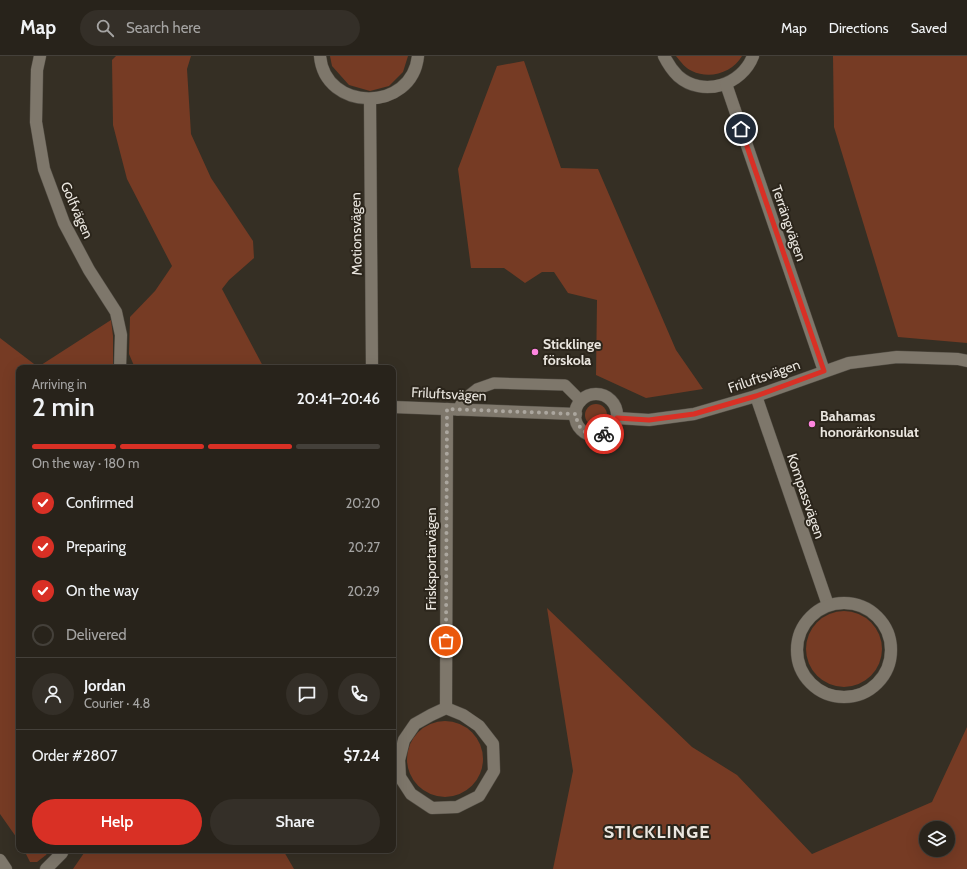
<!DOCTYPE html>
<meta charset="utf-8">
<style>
body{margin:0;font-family:Cabin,sans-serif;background:#342f28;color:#f1f3f6;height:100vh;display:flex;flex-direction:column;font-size:15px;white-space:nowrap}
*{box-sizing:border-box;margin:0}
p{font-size:13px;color:#a5a4a3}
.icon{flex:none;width:22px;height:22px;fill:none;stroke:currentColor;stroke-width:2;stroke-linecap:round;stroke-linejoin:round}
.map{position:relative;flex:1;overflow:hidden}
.side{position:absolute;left:16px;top:309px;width:380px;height:488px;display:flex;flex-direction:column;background:#28231b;border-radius:8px;box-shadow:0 4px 16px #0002,0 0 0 1px #44403a}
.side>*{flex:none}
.buttons{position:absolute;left:919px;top:765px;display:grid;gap:8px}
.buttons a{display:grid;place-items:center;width:36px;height:36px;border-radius:50%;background:#28231b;box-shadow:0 4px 16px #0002,0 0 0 1px #44403a;font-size:20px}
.pin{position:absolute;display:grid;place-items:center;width:34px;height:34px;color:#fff;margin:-17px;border:2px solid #fff;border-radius:50%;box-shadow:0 1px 4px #0007}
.courier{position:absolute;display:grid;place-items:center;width:40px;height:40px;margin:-20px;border:3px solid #d93025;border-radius:50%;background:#fff;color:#222;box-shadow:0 1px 5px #0007}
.head em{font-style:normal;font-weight:600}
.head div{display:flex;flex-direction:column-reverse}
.head{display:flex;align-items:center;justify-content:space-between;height:68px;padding:0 16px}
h1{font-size:26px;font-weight:600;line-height:30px}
.bar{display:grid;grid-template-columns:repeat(4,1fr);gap:6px 4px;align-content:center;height:48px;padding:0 16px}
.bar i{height:5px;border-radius:3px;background:#44403a}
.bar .selected{background:#d93025}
.bar p{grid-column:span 4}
.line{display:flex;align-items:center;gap:10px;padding:0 16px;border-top:1px solid #44403a}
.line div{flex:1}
.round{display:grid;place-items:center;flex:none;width:42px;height:42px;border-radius:21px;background:#342f28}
ol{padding:0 16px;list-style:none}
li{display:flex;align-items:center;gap:12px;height:44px}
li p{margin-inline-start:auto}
li .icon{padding:4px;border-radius:50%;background:#d93025;color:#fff;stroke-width:4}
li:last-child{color:#a5a4a3}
li i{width:22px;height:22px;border:2px solid #44403a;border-radius:50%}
.cta{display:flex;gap:8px;margin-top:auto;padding:8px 16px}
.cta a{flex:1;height:46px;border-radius:24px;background:#d93025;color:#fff;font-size:16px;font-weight:600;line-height:46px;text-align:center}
.cta a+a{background:#342f28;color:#f1f3f6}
header{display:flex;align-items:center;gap:24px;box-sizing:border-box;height:56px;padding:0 20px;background:#28231b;border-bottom:1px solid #44403a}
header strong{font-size:19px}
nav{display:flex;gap:22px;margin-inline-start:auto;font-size:14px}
.search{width:280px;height:36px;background:#342f28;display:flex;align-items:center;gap:10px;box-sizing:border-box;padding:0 14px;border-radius:22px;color:#a5a4a3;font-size:15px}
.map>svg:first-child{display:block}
</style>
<header>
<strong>Map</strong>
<div class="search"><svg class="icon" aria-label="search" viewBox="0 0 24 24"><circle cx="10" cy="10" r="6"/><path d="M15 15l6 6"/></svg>Search here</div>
<nav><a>Map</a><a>Directions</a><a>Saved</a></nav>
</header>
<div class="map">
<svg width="967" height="813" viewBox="0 0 967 813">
<rect width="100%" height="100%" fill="#352f24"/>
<g fill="#763b24" fill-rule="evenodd">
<polygon points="116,0 191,0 187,13 191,78 211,122 253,185 254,202 229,224 222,233 264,312 135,312 129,298 130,261 155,235 172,210 127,123 113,69 112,4"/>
<polygon points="330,0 408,0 403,16 389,30 370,35 349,29 332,10"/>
<path d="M 676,0 L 742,0 C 733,16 710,24 692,15 C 685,12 681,6 676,0 Z"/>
<polygon points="833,0 967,0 967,287 898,281 834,71"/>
<polygon points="524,5 561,112 598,113 676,294 703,333 646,342 596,319 597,244 568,237 554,216 542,216 525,227 504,212 471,212 458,113 497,10"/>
<polygon points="111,264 113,280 113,312 19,312 19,785 0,758 0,282 38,311"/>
<circle cx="596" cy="359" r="11"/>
<path d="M 547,552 L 692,691 L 737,719 L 812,798 L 932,746 L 967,671 L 967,813 L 553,813 L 573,715 ZM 926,772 L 948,772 L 948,794 L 926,794 Z"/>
<circle cx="844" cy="593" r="38"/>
<circle cx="445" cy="703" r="38"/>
<polygon points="24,794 49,794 46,799 37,806 30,806"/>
<polygon points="84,794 283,794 294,813 73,813 84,797"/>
</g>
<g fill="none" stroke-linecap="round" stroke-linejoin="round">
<defs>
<polyline id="service" points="458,354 463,344 477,333 494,327 565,329 581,345"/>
<g id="minor">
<polyline points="40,0 37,14 36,66 44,113 64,167 89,214 116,256 121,279 120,312"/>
<path d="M 320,0 C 325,56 412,57 418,0"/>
<path d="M 664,0 C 668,8 672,14 678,20 C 703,42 742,29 753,0"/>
<polyline points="726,28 824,315"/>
<polyline points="370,43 372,312"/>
<circle cx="596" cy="359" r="21"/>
<polyline points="756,340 828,549"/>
<polyline points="393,351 576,358"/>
<polyline points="617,362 649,364 694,358 756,340 849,307 897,301 958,303 967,305"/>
<circle cx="844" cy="594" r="47"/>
<polygon points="446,652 463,659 479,670 493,688 494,715 479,740 457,751 432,752 411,738 400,721 399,704 404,684 415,668 431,659"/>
<polyline points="446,652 447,353"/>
<polyline points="46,813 62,797 62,794"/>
</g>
<polyline id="tertiary" points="0,804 6,813"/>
</defs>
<use href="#service" stroke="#524d44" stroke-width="12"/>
<use href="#minor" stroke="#524d44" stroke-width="13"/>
<use href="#tertiary" stroke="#524d44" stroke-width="13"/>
<use href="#service" stroke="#7e776b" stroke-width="11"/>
<use href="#minor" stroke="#7e776b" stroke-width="12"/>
<use href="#tertiary" stroke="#7e776b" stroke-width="12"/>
</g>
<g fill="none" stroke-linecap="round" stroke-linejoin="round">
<path stroke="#aba69e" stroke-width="4" stroke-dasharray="0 7.2" d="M 446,585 L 447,353 L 576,358 C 577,374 589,383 604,378"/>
<polyline stroke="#d93025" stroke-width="5" points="604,378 611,374 617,362 649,364 694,358 756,340 824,315 741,73"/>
</g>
<g fill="#fe85df" stroke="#2b251b" stroke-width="1.5">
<circle cx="535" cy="296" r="4"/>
<circle cx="812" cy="368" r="4"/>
</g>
<g text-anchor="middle" stroke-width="4" stroke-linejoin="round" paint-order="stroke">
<g font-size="14" fill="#eae6df" stroke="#2b251b">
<text transform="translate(77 154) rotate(66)" y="5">Golfvägen</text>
<text transform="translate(789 167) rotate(71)" y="5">Terrängvägen</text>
<text transform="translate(356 178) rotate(-91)" y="5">Motionsvägen</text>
<text transform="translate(764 320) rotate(-19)" y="5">Friluftsvägen</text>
<text transform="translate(449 338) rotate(3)" y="5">Friluftsvägen</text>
<text transform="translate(806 440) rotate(71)" y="5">Kompassvägen</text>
<text transform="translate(431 503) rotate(-90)" y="5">Frisksportarvägen</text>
</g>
<g font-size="14" font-weight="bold" fill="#eae6df" stroke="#2b251b" text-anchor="start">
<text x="543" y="293">Sticklinge<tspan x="543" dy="16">förskola</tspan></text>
<text x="820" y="365">Bahamas<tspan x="820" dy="16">honorärkonsulat</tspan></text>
</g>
<g font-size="18" font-weight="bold" letter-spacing="1" fill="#eae6df" stroke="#2b251b">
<text x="657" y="782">STICKLINGE</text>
</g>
</g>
</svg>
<div class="buttons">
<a><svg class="icon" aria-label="layers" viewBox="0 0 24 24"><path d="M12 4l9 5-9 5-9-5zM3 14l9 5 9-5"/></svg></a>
</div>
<div class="pin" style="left:446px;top:585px;background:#ea580c"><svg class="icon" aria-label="bag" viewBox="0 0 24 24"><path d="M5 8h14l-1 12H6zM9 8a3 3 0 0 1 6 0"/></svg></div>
<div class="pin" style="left:741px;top:73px;background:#1f2937"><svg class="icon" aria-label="home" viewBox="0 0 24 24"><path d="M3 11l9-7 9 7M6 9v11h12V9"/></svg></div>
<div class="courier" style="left:604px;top:378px"><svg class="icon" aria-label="bike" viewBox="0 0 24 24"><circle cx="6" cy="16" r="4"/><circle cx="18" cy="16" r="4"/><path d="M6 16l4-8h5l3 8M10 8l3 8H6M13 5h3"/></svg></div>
<section class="side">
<div class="head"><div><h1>2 min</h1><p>Arriving in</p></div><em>20:41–20:46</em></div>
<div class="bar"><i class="selected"></i><i class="selected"></i><i class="selected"></i><i></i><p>On the way · 180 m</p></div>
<ol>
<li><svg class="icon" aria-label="check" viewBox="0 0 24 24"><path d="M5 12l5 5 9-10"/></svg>Confirmed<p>20:20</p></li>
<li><svg class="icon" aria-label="check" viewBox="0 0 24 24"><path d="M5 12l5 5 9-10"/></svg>Preparing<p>20:27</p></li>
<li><svg class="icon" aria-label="check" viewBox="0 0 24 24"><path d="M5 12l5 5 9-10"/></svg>On the way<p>20:29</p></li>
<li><i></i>Delivered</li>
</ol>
<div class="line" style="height:72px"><a class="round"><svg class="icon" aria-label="person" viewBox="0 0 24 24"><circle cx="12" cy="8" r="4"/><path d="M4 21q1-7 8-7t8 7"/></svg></a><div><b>Jordan</b><p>Courier · 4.8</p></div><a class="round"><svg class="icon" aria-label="chat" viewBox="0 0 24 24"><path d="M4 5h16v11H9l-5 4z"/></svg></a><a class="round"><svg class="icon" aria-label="phone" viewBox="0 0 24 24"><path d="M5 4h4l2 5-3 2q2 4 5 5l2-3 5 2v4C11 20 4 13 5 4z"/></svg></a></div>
<div class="line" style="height:52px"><div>Order #2807</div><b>$7.24</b></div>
<div class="cta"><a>Help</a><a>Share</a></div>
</section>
</div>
